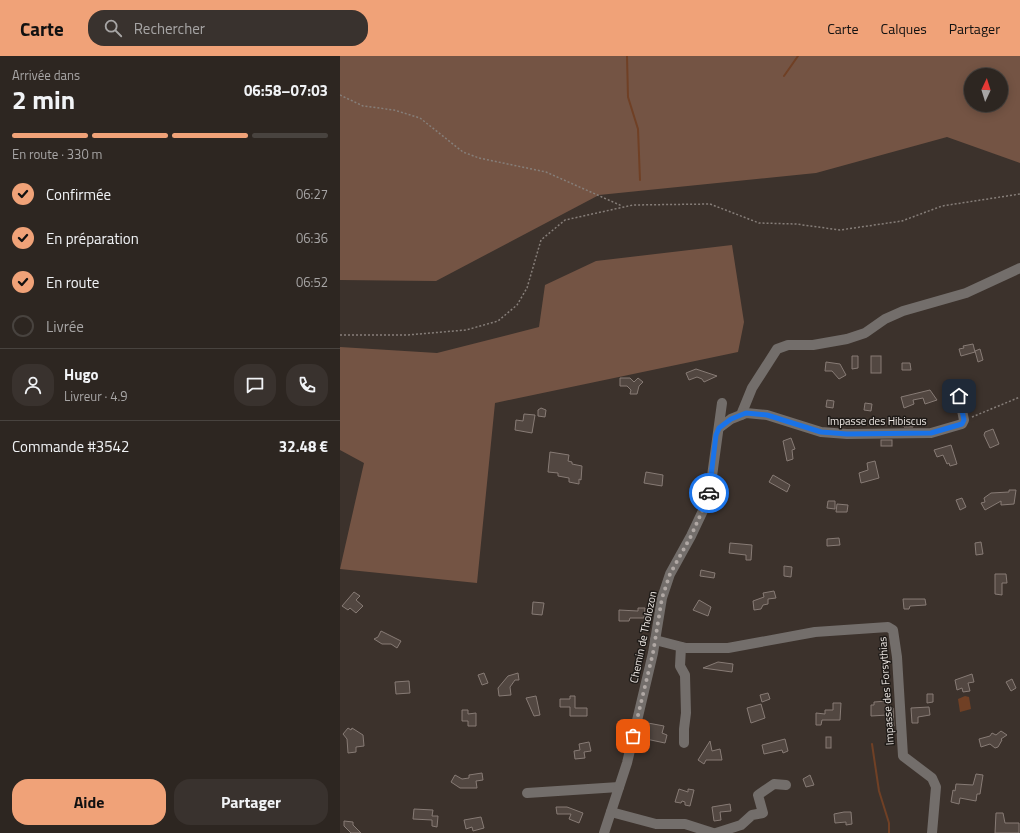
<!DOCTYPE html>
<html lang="fr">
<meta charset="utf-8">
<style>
body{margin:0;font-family:"Titillium Web",sans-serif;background:#39322e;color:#f1f3f6;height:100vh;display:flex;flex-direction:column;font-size:15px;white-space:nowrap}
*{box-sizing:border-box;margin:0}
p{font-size:13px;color:#a7a5a5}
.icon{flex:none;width:22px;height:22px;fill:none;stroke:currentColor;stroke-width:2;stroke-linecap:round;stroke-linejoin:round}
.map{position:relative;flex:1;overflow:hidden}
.drawer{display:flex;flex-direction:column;background:#2d2621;width:340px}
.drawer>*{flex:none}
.needle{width:26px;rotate:4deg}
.buttons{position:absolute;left:624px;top:12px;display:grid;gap:8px}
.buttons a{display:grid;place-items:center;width:44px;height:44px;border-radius:50%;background:#2d2621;box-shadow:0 2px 10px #0003,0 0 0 1px #48433f;font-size:20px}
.pin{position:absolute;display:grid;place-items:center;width:34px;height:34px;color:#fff;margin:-17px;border-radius:8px;box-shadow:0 2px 6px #0006}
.courier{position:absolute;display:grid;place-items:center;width:40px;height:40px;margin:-20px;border:3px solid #1a73e8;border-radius:50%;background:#fff;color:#222;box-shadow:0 1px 5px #0007}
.head em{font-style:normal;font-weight:700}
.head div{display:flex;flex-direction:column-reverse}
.head{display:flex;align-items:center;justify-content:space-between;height:68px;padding:0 12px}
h1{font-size:26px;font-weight:700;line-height:30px}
.bar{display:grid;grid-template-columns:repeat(4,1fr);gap:6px 4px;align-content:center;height:48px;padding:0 12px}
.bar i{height:5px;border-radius:3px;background:#48433f}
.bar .active{background:#f0a278}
.bar p{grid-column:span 4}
.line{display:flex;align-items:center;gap:10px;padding:0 12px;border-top:1px solid #48433f}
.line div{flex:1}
.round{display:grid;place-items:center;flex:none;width:42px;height:42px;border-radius:16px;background:#39322e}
ol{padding:0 12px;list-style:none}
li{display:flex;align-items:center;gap:12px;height:44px}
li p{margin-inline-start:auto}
li .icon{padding:4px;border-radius:50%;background:#f0a278;color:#111;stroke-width:4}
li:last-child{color:#a7a5a5}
li i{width:22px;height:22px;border:2px solid #48433f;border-radius:50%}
.button{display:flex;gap:8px;margin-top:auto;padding:8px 12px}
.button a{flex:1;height:46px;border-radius:16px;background:#f0a278;color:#111;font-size:16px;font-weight:700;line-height:46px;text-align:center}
.button a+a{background:#39322e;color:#f1f3f6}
header{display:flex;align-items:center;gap:24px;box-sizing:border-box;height:56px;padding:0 20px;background:#f0a278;color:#111}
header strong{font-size:19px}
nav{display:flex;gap:22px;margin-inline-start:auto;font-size:14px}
.search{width:280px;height:36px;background:#39322e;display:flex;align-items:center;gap:10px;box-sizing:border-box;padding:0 14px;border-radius:16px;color:#a7a5a5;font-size:15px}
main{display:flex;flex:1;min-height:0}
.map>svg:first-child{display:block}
</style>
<header>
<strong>Carte</strong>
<div class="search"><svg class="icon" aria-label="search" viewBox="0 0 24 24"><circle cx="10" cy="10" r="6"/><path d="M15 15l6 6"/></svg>Rechercher</div>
<nav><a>Carte</a><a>Calques</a><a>Partager</a></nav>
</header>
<main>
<section class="drawer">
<div class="head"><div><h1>2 min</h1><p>Arrivée dans</p></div><em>06:58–07:03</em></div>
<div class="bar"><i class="active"></i><i class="active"></i><i class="active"></i><i></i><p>En route · 330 m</p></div>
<ol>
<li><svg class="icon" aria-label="check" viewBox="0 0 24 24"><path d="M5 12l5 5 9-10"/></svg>Confirmée<p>06:27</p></li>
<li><svg class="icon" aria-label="check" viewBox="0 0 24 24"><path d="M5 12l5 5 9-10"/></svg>En préparation<p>06:36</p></li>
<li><svg class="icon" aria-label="check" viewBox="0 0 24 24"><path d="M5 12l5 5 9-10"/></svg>En route<p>06:52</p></li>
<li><i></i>Livrée</li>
</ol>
<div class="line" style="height:72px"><a class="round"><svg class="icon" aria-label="person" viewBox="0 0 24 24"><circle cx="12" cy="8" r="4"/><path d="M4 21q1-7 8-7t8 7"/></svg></a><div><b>Hugo</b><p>Livreur · 4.9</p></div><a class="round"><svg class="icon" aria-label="chat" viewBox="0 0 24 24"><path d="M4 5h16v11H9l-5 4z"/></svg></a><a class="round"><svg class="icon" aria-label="phone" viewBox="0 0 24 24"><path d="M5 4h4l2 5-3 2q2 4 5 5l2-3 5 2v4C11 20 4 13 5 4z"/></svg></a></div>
<div class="line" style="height:52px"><div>Commande #3542</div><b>32.48 €</b></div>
<div class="button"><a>Aide</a><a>Partager</a></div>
</section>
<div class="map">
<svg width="680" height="777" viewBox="0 0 680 777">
<rect width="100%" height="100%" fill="#3c322c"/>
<g fill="#745444" fill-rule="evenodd">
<path d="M 0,0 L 680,0 L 680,107 L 607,81 L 476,117 L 259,139 L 96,225 L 0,224 ZM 631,19 L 661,19 L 661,49 L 631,49 Z"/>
<polygon points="392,189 404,266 398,296 155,347 137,527 0,513 24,407 0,394 0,291 97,297 199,271 205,229 256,205"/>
</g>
<polygon fill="#704025" points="625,640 629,641 631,653 620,656 618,643"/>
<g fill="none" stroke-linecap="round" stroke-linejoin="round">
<g stroke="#704025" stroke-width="2">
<polyline points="287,0 288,41 298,73 300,124"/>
<polyline points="444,20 458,0"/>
<polyline points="532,688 539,735 549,767 549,777"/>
</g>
</g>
<g fill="#524741" stroke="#877b75">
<polygon points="633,288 635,296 621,300 619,293 624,292 623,290"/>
<polygon points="640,293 643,304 638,306 635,295"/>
<polygon points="512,300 518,300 518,312 512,313"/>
<rect x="531" y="300" width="10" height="17"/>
<polygon points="486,306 500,308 506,319 499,323 492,315 485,315"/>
<polygon points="562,307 570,307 571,314 562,314"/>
<polygon points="356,313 377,320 364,326 362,323 357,321 349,324 346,317"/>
<polygon points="280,322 290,322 294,326 298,322 303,326 299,330 297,338 290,338 291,334 287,330 280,330"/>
<polygon points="590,334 597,344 585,348 583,342 573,344 574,348 564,352 561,341"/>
<polygon points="487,344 494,345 493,352 486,351"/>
<polygon points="525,347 532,348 531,355 524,354"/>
<polygon points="201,352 206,354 205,361 198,360 198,354"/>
<polygon points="184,358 195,359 192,377 175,374 176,364 183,365"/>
<polygon points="564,364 573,365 573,371 564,371"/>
<polygon points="653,373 659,388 650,392 644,379 645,376"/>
<polygon points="451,382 455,393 452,394 453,403 447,405 443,385"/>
<rect x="541" y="384" width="11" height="6"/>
<polygon points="611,389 617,408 610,410 609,407 607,408 603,399 597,401 594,394"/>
<polygon points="210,396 229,399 228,405 232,406 232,408 242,410 241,424 239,423 239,428 229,426 229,422 218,420 218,417 208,416"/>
<polygon points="535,405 539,422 521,427 519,417 528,414 527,407"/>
<polygon points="306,416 323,419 322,430 304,427"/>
<polygon points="433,419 450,429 447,436 429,426"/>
<polygon points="669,434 676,434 674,448 661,449 661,445 645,454 641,447 645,446 644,442 651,437 669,436"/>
<polygon points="622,442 626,451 620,454 616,444"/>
<polygon points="488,445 495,445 495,453 487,452"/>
<polygon points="497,448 508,449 507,456 496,456"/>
<polygon points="499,482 500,489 487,490 487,483"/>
<polygon points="641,486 643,498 636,499 635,487"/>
<polygon points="390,487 412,489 411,504 406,504 406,499 389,497"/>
<polygon points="444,510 452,511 451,521 444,520"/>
<polygon points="361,514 375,517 374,522 360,520"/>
<polygon points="655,518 666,518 667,527 662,527 662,539 655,538"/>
<polygon points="434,535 436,542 428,543 428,548 423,549 421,553 414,554 413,545 424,541 423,537"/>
<polygon points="14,536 20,540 16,544 23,550 16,557 10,552 8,554 2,550"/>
<polygon points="563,543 585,543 586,549 570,550 569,553 564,553"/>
<polygon points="359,544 371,551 368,560 353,554"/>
<polygon points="193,546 204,547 202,559 192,558"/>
<polygon points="298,552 305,552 304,562 290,562 289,565 279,565 279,554 298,555"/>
<polygon points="41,575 61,585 57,592 51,588 42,588 34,583 38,581"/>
<polygon points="378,606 393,608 392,616 363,612"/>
<polygon points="144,617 148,627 142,629 138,619"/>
<polygon points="178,617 179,624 175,624 170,631 171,639 159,640 158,632 168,620"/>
<polygon points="632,618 634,626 628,627 630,635 623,636 622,632 617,634 615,624"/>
<polygon points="672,623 676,632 671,635 666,626"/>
<polygon points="69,625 70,637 56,638 55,626"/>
<polygon points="428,637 430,643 422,646 420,639"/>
<polygon points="587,638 593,638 593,646 587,647"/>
<polygon points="196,640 200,659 194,660 186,642"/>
<polygon points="230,640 235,640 235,652 247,652 247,660 230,660 230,651 220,651 220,643 230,643"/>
<polygon points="547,645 548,651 551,650 553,652 554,670 549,671 548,659 531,660 531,649 534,649 534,646"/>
<polygon points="493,647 501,647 500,664 482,664 481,669 476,669 476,657 485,658 485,654 493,654"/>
<polygon points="421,648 425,662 411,667 407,652"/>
<polygon points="589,651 590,659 578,661 578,667 572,667 571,652"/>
<polygon points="122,654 128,654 128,658 136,657 136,670 128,670 128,665 122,665"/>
<polygon points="308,667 324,670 322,677 327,679 325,687 306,683"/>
<polygon points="8,672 11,674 12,672 23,679 24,690 16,691 16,696 8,697 7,683 3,678"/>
<polygon points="661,675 667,679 661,683 662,684 658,691 655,692 650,688 641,691 639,683 650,680 652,677 656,679"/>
<rect x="486" y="681" width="5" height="11"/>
<polygon points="445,683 448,695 443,697 442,694 424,698 422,689"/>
<polygon points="370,685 372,695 380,693 382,704 366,704 364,708 358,704"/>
<polygon points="249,686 251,695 244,696 245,702 235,703 234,695 240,694 239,688"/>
<polygon points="142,717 143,724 136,725 137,732 120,732 111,726 115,719 122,723 129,722 129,719"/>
<polygon points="636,718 643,719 640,738 637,738 636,745 620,742 619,748 611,746 613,734 615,735 616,728 633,729"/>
<polygon points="470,719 474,729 466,731 463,723"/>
<polygon points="339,733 348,736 348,733 354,734 350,750 345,749 345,746 342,745 341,747 335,746"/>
<polygon points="390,748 391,755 380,756 381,764 374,765 372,751"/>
<polygon points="216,751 227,751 243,757 239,767 229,763 231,758 217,758"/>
<polygon points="74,753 93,754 92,760 98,760 97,771 92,770 92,764 73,763"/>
<polygon points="504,756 511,756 512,768 506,769 506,766 495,767 494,758"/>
<polygon points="656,757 663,757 665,767 679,767 679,777 655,777"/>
<polygon points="141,761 144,772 133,775 132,771 126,773 124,764"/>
<polygon points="4,765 13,766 13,769 21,777 11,777 4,770"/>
</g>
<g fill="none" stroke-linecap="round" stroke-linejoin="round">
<g stroke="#867e79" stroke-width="1.5" stroke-dasharray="2 2" stroke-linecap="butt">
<polyline points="0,39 23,50 54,54 80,62 123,96 139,102 206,116 282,150"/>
<polyline points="0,279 67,279 126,274 158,265 177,249 187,232 201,184 225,164 293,149 370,148 419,167 456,168 500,174 562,165 602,150 680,138"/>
<polyline points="632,361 680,341"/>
</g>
<g stroke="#736e6b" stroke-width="10">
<polyline points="401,359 412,332 437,293 448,289 473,289 507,283 525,277 545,263 563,255 626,237 680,212"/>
<polyline points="379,372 391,363 406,357 427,359 481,376 507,378 591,377 622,368 624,364 619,340"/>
<polyline points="315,584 346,592 388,592 475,576 548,571 553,574 557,601 563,700 592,722 596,731 592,777"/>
<polyline points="341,591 340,610 345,619 346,657 344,673 344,687"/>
<polyline points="187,737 279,731"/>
<polyline points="271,756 316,768 345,768 373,777"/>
<polyline points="264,777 287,707 313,597 322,542 330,518 351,480 369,442 382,347"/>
<polyline points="376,777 401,769 412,759 423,757 418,739 434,728 446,729"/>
</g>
</g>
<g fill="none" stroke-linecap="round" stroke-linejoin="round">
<polyline stroke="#b0a8a4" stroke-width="4" stroke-dasharray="0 7.2" points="293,680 313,597 322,542 330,518 351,480 368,442 369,437"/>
<polyline stroke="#1a73e8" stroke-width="5" points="369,437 376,379 379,372 391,363 406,357 427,359 481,376 507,378 591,377 622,368 624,364 619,340"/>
</g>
<g text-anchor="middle" stroke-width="3" stroke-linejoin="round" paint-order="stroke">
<g font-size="11" fill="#eee8e4" stroke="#1f1b18">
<text x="537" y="369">Impasse des Hibiscus</text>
<text transform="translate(303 581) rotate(-78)" y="4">Chemin de Tholozon</text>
<text transform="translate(546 635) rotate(-94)" y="4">Impasse des Forsythias</text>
</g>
</g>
</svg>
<div class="buttons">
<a><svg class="needle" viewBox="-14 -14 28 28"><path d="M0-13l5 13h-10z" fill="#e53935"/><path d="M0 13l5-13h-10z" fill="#a7a5a5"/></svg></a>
</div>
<div class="pin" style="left:293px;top:680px;background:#ea580c"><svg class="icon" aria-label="bag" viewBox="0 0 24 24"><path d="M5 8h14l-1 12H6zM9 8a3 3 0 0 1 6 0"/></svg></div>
<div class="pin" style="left:619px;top:340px;background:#1f2937"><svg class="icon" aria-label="home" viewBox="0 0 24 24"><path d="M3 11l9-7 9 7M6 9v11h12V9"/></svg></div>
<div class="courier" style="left:369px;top:437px"><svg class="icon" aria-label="car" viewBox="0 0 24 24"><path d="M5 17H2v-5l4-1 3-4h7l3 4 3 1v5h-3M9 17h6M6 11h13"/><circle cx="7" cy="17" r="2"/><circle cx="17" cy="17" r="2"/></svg></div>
</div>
</main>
